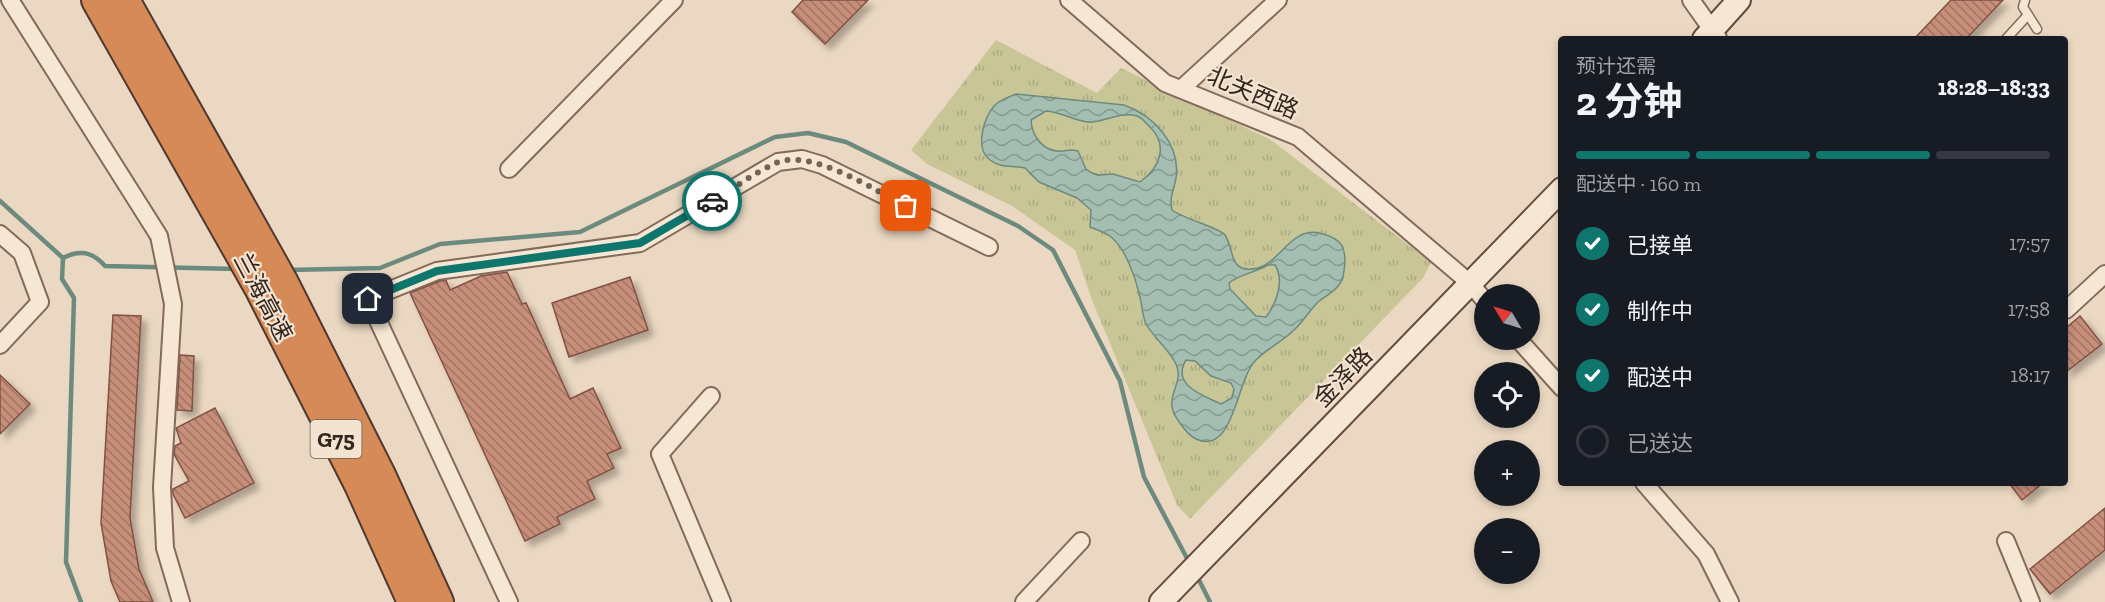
<!DOCTYPE html>
<html lang="zh">
<meta charset="utf-8">
<style>
body{margin:0;font-family:"Zilla Slab","Noto Sans SC",serif;background:#242831;color:#f1f3f6;height:100vh;display:flex;flex-direction:column;font-size:22px;white-space:nowrap}
*{box-sizing:border-box;margin:0}
p{font-size:20px;color:#9ea1a6}
.icon{flex:none;width:33px;height:33px;fill:none;stroke:currentColor;stroke-width:2;stroke-linecap:round;stroke-linejoin:round}
.map{position:relative;flex:1;overflow:hidden}
.side{position:absolute;left:1558px;top:36px;width:510px;height:450px;display:flex;flex-direction:column;background:#171b24;border-radius:6px;box-shadow:0 3px 9px #0003}
.side>*{flex:none}
.needle{width:39px;rotate:308deg}
.controls{position:absolute;left:1474px;top:284px;display:grid;gap:12px}
.controls a{display:grid;place-items:center;width:66px;height:66px;border-radius:50%;background:#171b24;box-shadow:0 3px 9px #0003;font-size:30px}
.pin{position:absolute;display:grid;place-items:center;width:51px;height:51px;color:#fff;margin:-26px;border-radius:12px;box-shadow:0 3px 9px #0006}
.courier{position:absolute;display:grid;place-items:center;width:60px;height:60px;margin:-30px;border:4px solid #0f766e;border-radius:50%;background:#fff;color:#222;box-shadow:0 2px 8px #0007}
.overview em{font-style:normal;font-weight:700}
.overview div{display:flex;flex-direction:column-reverse}
.overview{display:flex;align-items:center;justify-content:space-between;height:102px;padding:0 18px}
h1{font-size:39px;font-weight:700;line-height:45px}
.bar{display:grid;grid-template-columns:repeat(4,1fr);gap:9px 6px;align-content:center;height:72px;padding:0 18px}
.bar i{height:8px;border-radius:4px;background:#363941}
.bar .active{background:#0f766e}
.bar p{grid-column:span 4}
ol{padding:0 18px;list-style:none}
li{display:flex;align-items:center;gap:18px;height:66px}
li p{margin-inline-start:auto}
li .icon{padding:6px;border-radius:50%;background:#0f766e;color:#fff;stroke-width:4}
li:last-child{color:#9ea1a6}
li i{width:33px;height:33px;border:3px solid #363941;border-radius:50%}
.map>svg:first-child{display:block}
</style>
<div class="map">
<svg width="2105" height="602" viewBox="0 0 2105 602">
<defs>
<pattern id="grass-tufts" width="24" height="20" patternUnits="userSpaceOnUse" patternTransform="scale(1.5)"><rect width="24" height="20" fill="#c8c697"/><path d="M3 7l-1-3M5 7V3M7 7l1-3M15 17l-1-3M17 17v-4M19 17l1-3" fill="none" stroke="#acaa82"/></pattern>
<pattern id="water-waves" width="16" height="10" patternUnits="userSpaceOnUse" patternTransform="scale(1.5)"><rect width="16" height="10" fill="#a4beb2"/><path d="M0 5q4-4 8 0t8 0" fill="none" stroke="#869a90"/></pattern>
<pattern id="building-back-hatch" width="6" height="6" patternUnits="userSpaceOnUse" patternTransform="scale(1.5)"><rect width="6" height="6" fill="#c78e7a"/><path d="M-1 5l2 2M0 0l6 6M5-1l2 2" fill="none" stroke="#a27463"/></pattern>
<filter id="shadow"><feDropShadow dx="5.5" dy="5.5" stdDeviation="3" flood-color="#0004"/></filter>
</defs>
<rect width="100%" height="100%" fill="#ebd8c2"/>
<polygon fill="url(#grass-tufts)" points="996,40 1097,93 1121,68 1271,140 1431,262 1423,278 1190,519 1177,505 1092,300 1075,250 1012,206 927,164 911,150"/>
<path fill="url(#water-waves)" stroke="#6c8b7e" stroke-width="1.5" fill-rule="evenodd" d="M 1016,94 L 1124,105 C 1153,115 1181,144 1176,178 C 1174,191 1169,196 1172,210 C 1184,219 1220,228 1225,235 C 1235,250 1228,275 1258,268 C 1281,262 1292,224 1323,234 C 1331,236 1338,239 1342,246 C 1347,255 1345,277 1339,285 C 1334,292 1324,297 1318,302 C 1309,311 1303,322 1294,330 C 1282,342 1266,349 1255,361 C 1236,381 1234,456 1196,439 C 1190,436 1184,429 1180,423 C 1159,397 1186,386 1176,364 C 1169,349 1154,338 1146,324 C 1142,315 1142,303 1139,293 C 1135,276 1125,248 1111,237 C 1105,232 1097,230 1090,227 L 1091,210 L 1077,198 L 1039,182 L 1025,168 C 1013,165 1001,169 990,160 C 974,148 984,117 995,105 C 1000,100 1009,97 1016,94 ZM 1046,111 C 1061,112 1073,120 1087,122 C 1101,124 1119,111 1137,116 C 1141,117 1145,122 1148,125 C 1169,144 1161,167 1140,182 L 1113,174 L 1099,175 L 1092,173 L 1086,169 L 1078,151 C 1071,149 1070,150 1063,151 C 1044,153 1032,137 1031,120 ZM 1268,265 L 1275,265 C 1285,281 1276,304 1266,317 L 1256,316 L 1230,289 L 1229,283 C 1236,276 1256,272 1268,265 ZM 1186,360 L 1195,361 L 1211,376 L 1231,383 L 1234,389 L 1232,398 L 1221,404 C 1202,395 1171,385 1186,360 Z"/>
<g fill="none" stroke-linecap="round" stroke-linejoin="round">
<g stroke="#6c8b7e" stroke-width="4.5">
<polyline points="0,201 63,258"/>
<path d="M 63,258 C 80,249 93,252 105,266 L 237,269"/>
<polyline points="63,258 62,279 74,298 66,562 81,602"/>
<polyline points="288,270 380,268 440,244 580,232 775,137 808,133 846,142 1018,226 1053,250 1120,381 1144,477 1190,564"/>
<polyline points="1197,576 1210,602"/>
</g>
</g>
<g fill="url(#building-back-hatch)" stroke="#815142" stroke-width="1.5" filter="url(#shadow)">
<polygon points="803,0 868,0 825,44 792,12"/>
<polygon points="1951,0 2003,0 1966,39 1914,39"/>
<polygon points="507,272 522,304 526,303 570,399 593,388 621,448 607,454 614,468 587,481 595,499 557,517 560,524 525,541 410,293 440,281 446,280 450,290 481,276"/>
<polygon points="630,277 648,330 569,357 552,303"/>
<polygon points="113,315 141,316 130,518 139,569 153,602 120,602 111,581 101,523"/>
<polygon points="2080,316 2102,344 2066,372 2066,328"/>
<polygon points="180,355 194,356 192,411 177,410"/>
<polygon points="0,375 30,404 0,434"/>
<polygon points="215,408 254,483 185,518 173,494 173,489 189,481 174,454 175,446 181,443 176,428"/>
<polygon points="2009,483 2043,483 2022,500"/>
<polygon points="2105,508 2105,550 2050,594 2030,569"/>
</g>
<g fill="none" stroke-linecap="round" stroke-linejoin="round">
<defs>
<g id="service">
<polyline points="2025,0 2023,7 2037,29"/>
<polyline points="2006,39 2027,16"/>
</g>
<g id="minor">
<polyline points="10,0 159,236 173,304 162,487 165,548 181,602"/>
<polyline points="1069,0 1165,83 1298,137 1471,284 1485,301"/>
<polyline points="1691,0 1718,38"/>
<polyline points="1181,89 1278,0"/>
<polyline points="509,169 674,0"/>
<polyline points="0,234 22,253 40,302 0,345"/>
<polyline points="2066,310 2105,274"/>
<polyline points="1518,339 1562,388"/>
<polyline points="711,396 660,454 722,602"/>
<polyline points="1644,483 1706,554 1730,602"/>
<polyline points="2006,541 2031,602"/>
<polyline points="509,602 368,299 437,271 640,243 778,162 802,159 822,165 989,247"/>
<polyline points="1024,602 1081,541"/>
</g>
<g id="secondary">
<polyline points="1704,39 1739,0"/>
<polyline points="1161,602 1562,189"/>
</g>
<g id="motorway">
<polyline points="96,0 259,288 359,485 412,602"/>
<polyline points="125,0 283,281 381,475 439,602"/>
</g>
</defs>
<use href="#service" stroke="#836a5a" stroke-width="11"/>
<use href="#minor" stroke="#836a5a" stroke-width="20"/>
<use href="#secondary" stroke="#654b3e" stroke-width="26"/>
<use href="#motorway" stroke="#51392e" stroke-width="32"/>
<use href="#service" stroke="#f6e7d4" stroke-width="8"/>
<use href="#minor" stroke="#f6e7d4" stroke-width="16"/>
<use href="#secondary" stroke="#f6e7d4" stroke-width="22"/>
<use href="#motorway" stroke="#d68a57" stroke-width="28"/>
</g>
<g fill="none" stroke-linecap="round" stroke-linejoin="round">
<path stroke="#746457" stroke-width="6" stroke-dasharray="0 10.8" d="M 712,201 C 733,189 754,173 776,163 C 811,148 874,190 906,206"/>
<polyline stroke="#0f766e" stroke-width="8" points="368,299 437,271 640,243 712,201"/>
</g>
<g text-anchor="middle" stroke-width="4.5" stroke-linejoin="round" paint-order="stroke">
<rect fill="#f3e4d1" stroke="#6d5e54" stroke-width="1.5" x="310.5" y="420" width="51" height="38" rx="4.5"/>
<g font-size="22" font-weight="bold" fill="#34251e">
<text x="336" y="447">G75</text>
</g>
<g font-size="24" fill="#34251e" stroke="#f3e4d1">
<text transform="translate(1253 93) rotate(23)" y="8">北关西路</text>
<text transform="translate(263 297) rotate(62)" y="8">兰海高速</text>
<text transform="translate(1343 377) rotate(-46)" y="8">金泽路</text>
</g>
</g>
</svg>
<div class="controls">
<a><svg class="needle" viewBox="-14 -14 28 28"><path d="M0-13l5 13h-10z" fill="#e53935"/><path d="M0 13l5-13h-10z" fill="#9ea1a6"/></svg></a>
<a><svg class="icon" aria-label="locate" viewBox="0 0 24 24"><circle cx="12" cy="12" r="6"/><path d="M12 2v4M12 18v4M2 12h4M18 12h4"/></svg></a>
<a>+</a>
<a>−</a>
</div>
<div class="pin" style="left:906px;top:206px;background:#ea580c"><svg class="icon" aria-label="bag" viewBox="0 0 24 24"><path d="M5 8h14l-1 12H6zM9 8a3 3 0 0 1 6 0"/></svg></div>
<div class="pin" style="left:368px;top:299px;background:#1f2937"><svg class="icon" aria-label="home" viewBox="0 0 24 24"><path d="M3 11l9-7 9 7M6 9v11h12V9"/></svg></div>
<div class="courier" style="left:712px;top:201px"><svg class="icon" aria-label="car" viewBox="0 0 24 24"><path d="M5 17H2v-5l4-1 3-4h7l3 4 3 1v5h-3M9 17h6M6 11h13"/><circle cx="7" cy="17" r="2"/><circle cx="17" cy="17" r="2"/></svg></div>
<section class="side">
<div class="overview"><div><h1>2 分钟</h1><p>预计还需</p></div><em>18:28–18:33</em></div>
<div class="bar"><i class="active"></i><i class="active"></i><i class="active"></i><i></i><p>配送中 · 160 m</p></div>
<ol>
<li><svg class="icon" aria-label="check" viewBox="0 0 24 24"><path d="M5 12l5 5 9-10"/></svg>已接单<p>17:57</p></li>
<li><svg class="icon" aria-label="check" viewBox="0 0 24 24"><path d="M5 12l5 5 9-10"/></svg>制作中<p>17:58</p></li>
<li><svg class="icon" aria-label="check" viewBox="0 0 24 24"><path d="M5 12l5 5 9-10"/></svg>配送中<p>18:17</p></li>
<li><i></i>已送达</li>
</ol>
</section>
</div>
